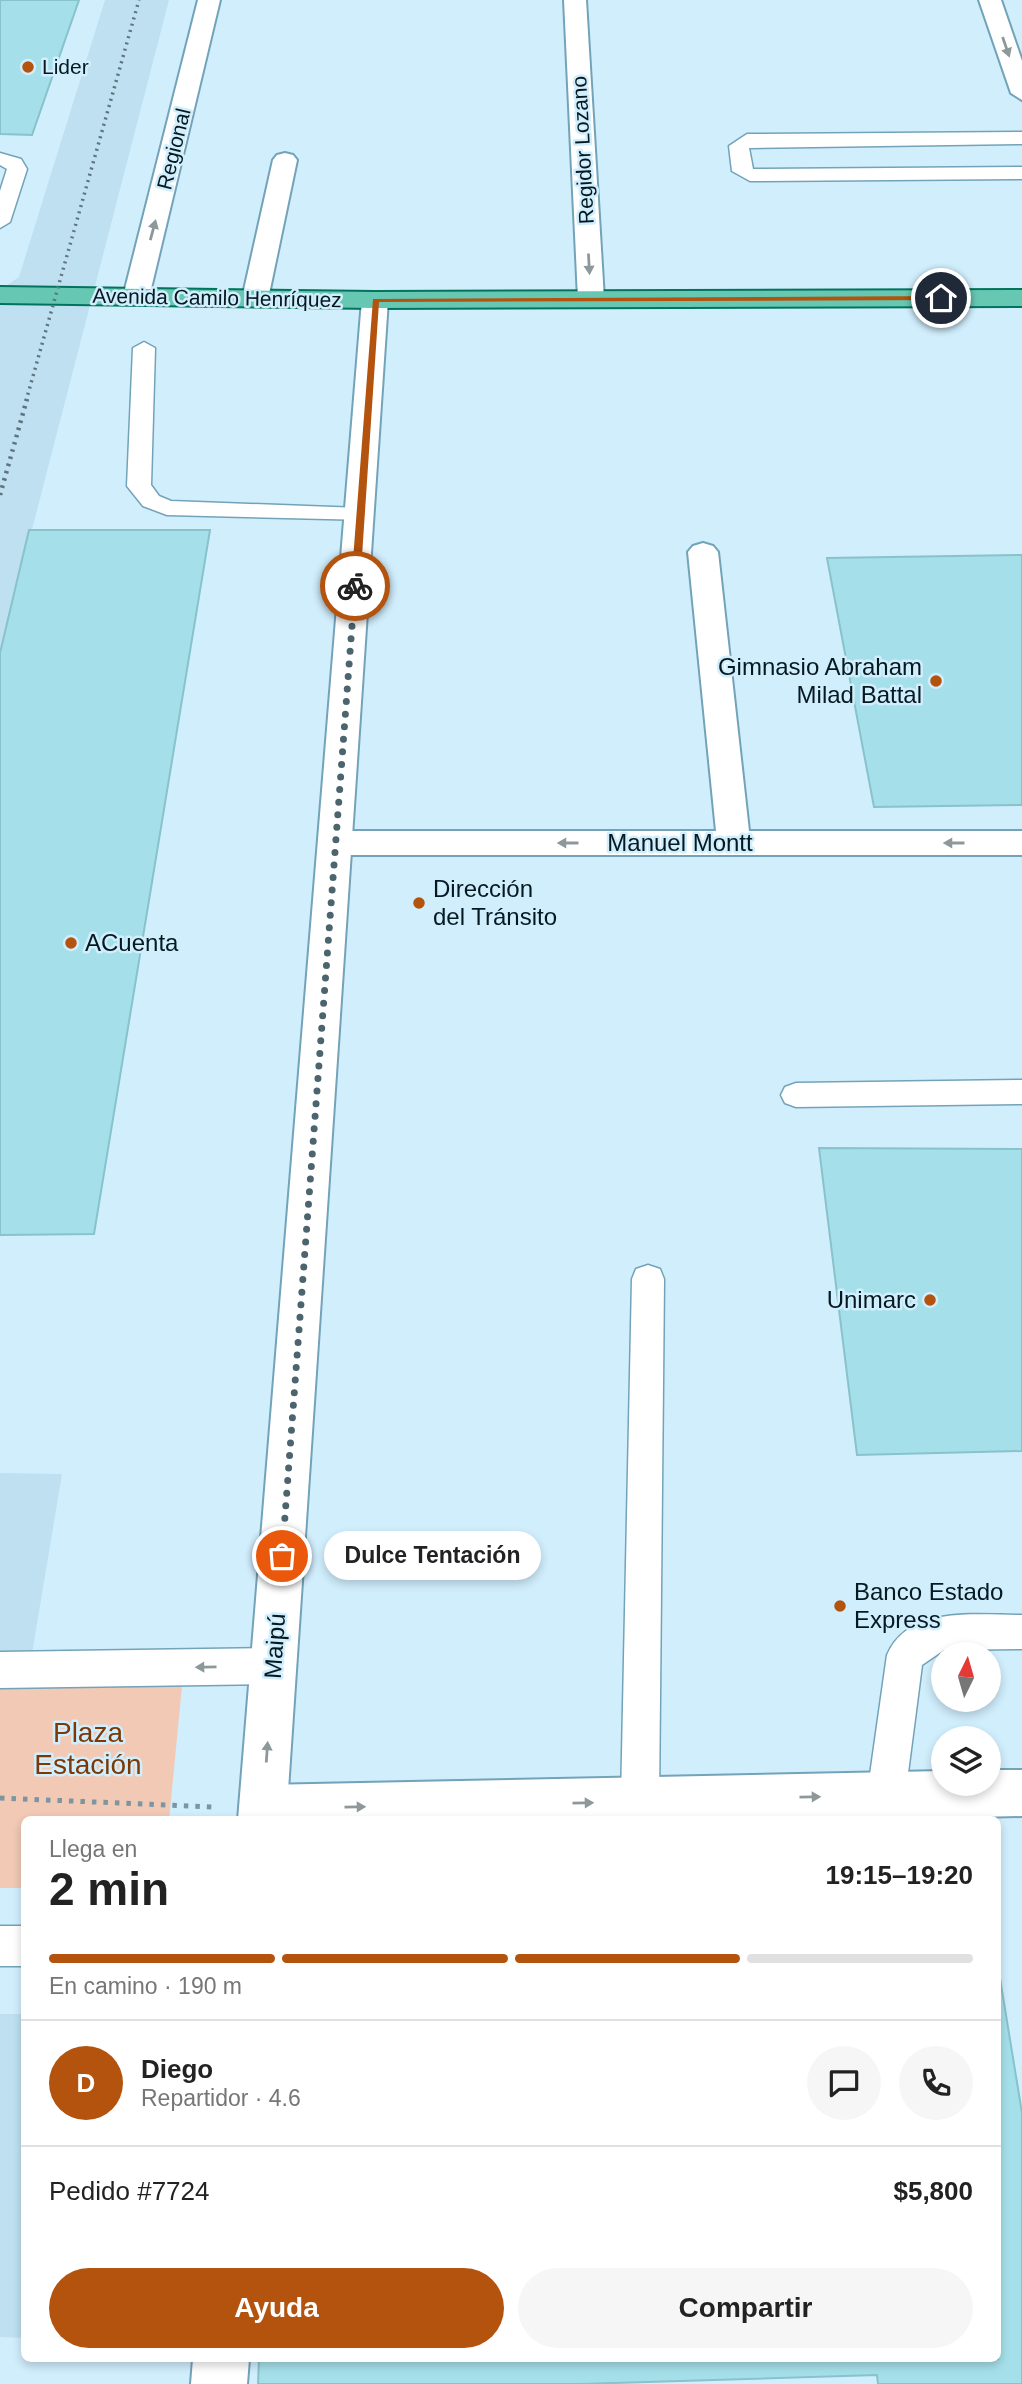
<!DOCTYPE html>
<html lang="es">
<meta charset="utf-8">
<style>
body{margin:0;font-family:Arial,sans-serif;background:#f6f6f6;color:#222;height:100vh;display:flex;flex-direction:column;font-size:26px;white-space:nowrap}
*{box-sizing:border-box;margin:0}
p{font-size:23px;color:#767676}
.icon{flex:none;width:38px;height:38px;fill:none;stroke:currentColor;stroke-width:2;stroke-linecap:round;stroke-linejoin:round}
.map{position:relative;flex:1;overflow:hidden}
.drawer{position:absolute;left:21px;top:1816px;width:980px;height:546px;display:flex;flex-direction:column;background:#fff;border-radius:10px;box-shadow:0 4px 10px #0003}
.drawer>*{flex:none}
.needle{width:46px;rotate:5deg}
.controls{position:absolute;left:931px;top:1642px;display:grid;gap:14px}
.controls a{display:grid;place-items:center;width:70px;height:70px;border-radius:50%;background:#fff;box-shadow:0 4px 10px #0003;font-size:35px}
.pin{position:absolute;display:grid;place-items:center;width:60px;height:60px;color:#fff;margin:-30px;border:4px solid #fff;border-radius:50%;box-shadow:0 2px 7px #0007}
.courier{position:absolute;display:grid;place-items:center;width:70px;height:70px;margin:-35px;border:5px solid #b3530d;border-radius:50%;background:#fff;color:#222;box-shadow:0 2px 9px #0007}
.bubble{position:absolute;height:49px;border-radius:24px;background:#fff;box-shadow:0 4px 10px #0003;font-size:23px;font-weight:600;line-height:49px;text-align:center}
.summary em{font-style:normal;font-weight:600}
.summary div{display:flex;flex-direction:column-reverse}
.summary{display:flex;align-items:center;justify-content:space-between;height:119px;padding:0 28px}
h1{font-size:46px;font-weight:600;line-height:52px}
.bar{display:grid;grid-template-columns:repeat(4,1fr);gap:10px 7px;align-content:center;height:84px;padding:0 28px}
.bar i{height:9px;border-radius:5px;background:#e0e0e0}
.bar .on{background:#b3530d}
.bar p{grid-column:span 4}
.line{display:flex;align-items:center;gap:18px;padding:0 28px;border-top:2px solid #e0e0e0}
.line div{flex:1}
.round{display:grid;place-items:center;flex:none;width:74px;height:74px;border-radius:37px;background:#f6f6f6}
.cta{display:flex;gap:14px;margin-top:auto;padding:14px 28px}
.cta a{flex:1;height:80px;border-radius:42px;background:#b3530d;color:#fff;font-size:28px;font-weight:600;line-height:80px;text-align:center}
.cta a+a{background:#f6f6f6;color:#222}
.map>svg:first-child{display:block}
</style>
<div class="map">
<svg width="1022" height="2384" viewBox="0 0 1022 2384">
<rect width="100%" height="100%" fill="#d1eefd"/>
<g fill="#bee0f0">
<polygon points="105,0 169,0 0,653 0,290 19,277"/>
<polygon points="0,1473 62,1474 0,1845"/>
<polygon points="0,2014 24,2014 24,2338 0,2337"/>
</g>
<polygon fill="#f1c9b5" points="0,1676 183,1676 169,1820 24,1820 24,1888 0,1888"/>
<g fill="#a5e0ea" stroke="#88c2cb" stroke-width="2">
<polygon points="0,0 79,0 32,135 0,134"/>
<polygon points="29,530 210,530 94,1234 0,1235 0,653"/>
<polygon points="1022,555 1022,805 874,807 827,558"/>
<polygon points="819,1148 1022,1149 1022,1451 857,1455"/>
<polygon points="998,1966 1022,2113 1022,2384 878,2384 877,2375 581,2384 258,2384 259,2359 998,2359"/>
</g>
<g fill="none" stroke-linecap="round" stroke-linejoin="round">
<defs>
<g id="lane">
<polygon points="1022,132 1022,144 749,148 753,169 1022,167 1022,179 750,181 732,171 729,146 747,134"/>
<polygon points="0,153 21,159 27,169 10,222 0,228 0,191 7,169 0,165"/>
<polygon points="144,342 155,348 151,485 159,496 171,501 360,508 368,510 372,515 368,520 167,515 143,506 127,486 133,348"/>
<polygon points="1022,1080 1022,1104 796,1107 785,1103 781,1095 785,1087 796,1083"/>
<polygon points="648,1265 660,1269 664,1279 659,1801 654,1815 639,1820 626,1815 621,1801 632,1279 636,1269"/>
<path d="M 1022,1615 L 1022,1649 L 944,1650 L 922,1665 L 905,1796 L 900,1810 L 886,1815 L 872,1810 L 867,1796 L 887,1655 C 908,1605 977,1615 1022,1615 Z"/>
<polygon points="274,1648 287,1653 293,1666 287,1679 274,1684 0,1688 0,1652"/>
<rect x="0" y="1926" width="24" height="40"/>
</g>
<g id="street">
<polygon points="198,0 220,0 149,297 145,302 127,302 123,297"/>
<polygon points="564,0 586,0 604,299 600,304 582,304 578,299"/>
<polygon points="285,153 293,155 297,160 268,299 264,304 246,304 242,299 273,160 277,155"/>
<polygon points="703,543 713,546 718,552 749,831 1022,831 1022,855 337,855 325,851 320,843 325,835 337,831 716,831 688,552 693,546"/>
<polygon points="989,1770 1022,1770 1022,1816 854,1820 244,1820 239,1809 246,1792 263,1785 943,1771 943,1783 989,1783"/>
</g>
<g id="secondary">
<polygon points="979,0 1001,0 1022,61 1022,100 1011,93"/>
<polygon points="375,292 384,295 388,300 286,1820 238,1820 362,300 366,295"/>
<polygon points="193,2359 249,2359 247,2384 191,2384"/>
</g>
<polygon id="primary" points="0,287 375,292 1022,290 1022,306 375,308 0,303"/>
</defs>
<use href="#lane" stroke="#73a3b9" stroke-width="3"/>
<use href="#street" stroke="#73a3b9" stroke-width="4"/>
<use href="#secondary" stroke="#73a3b9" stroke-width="4"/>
<use href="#primary" stroke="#02735d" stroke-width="4"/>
<polyline stroke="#7c95a1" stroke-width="5" stroke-dasharray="4.5 7" stroke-linecap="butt" points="0,1798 213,1807"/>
<use href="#lane" fill="#fff" fill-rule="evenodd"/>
<use href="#street" fill="#fff" fill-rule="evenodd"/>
<use href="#secondary" fill="#fff" fill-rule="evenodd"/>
<use href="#primary" fill="#66c8b2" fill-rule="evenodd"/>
<polyline stroke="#5d7580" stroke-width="3.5" stroke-dasharray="2 4.5" stroke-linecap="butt" points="26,401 139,0"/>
<polyline stroke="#5d7580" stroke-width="4.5" stroke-dasharray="2.5 5" stroke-linecap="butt" points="0,495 27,399"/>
</g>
<defs><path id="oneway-solid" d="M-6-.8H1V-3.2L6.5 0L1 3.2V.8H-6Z" transform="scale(1.75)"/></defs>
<g fill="#8e989b">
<use href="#oneway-solid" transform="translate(1006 47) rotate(71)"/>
<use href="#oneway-solid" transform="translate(153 230) rotate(-75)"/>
<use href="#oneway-solid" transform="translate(589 264) rotate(87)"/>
<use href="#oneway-solid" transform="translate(568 843) rotate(180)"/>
<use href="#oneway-solid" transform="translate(954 843) rotate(-180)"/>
<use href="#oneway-solid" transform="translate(206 1667) rotate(179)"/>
<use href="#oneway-solid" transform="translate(267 1752) rotate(-86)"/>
<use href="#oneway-solid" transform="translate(810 1797) rotate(-1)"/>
<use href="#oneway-solid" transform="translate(583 1803) rotate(-1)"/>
<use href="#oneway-solid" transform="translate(355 1807) rotate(-1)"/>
</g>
<polygon fill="#b3530d" points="941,296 944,300 379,302 360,586 355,589 351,586 373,299"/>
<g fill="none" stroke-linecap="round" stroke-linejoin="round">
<polyline stroke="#4c646e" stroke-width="7" stroke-dasharray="0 12.6" points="282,1556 355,586"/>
</g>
<g fill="#b3530d" stroke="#d1eefd" stroke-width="2.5">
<circle cx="28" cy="67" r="7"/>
<circle cx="936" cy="681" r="7"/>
<circle cx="419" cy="903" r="7"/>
<circle cx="71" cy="943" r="7"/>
<circle cx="930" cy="1300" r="7"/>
<circle cx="840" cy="1606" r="7"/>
</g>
<g text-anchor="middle" stroke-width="5" stroke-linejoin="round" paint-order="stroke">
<g font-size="21" fill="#051921" stroke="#d1eefd" text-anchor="start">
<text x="42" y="74">Lider</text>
</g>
<g font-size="21" fill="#051921" stroke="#d1eefd">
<text transform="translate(174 149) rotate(-76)" y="7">Regional</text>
<text transform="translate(583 150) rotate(-93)" y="7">Regidor Lozano</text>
<text transform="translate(217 298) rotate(1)" y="7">Avenida Camilo Henríquez</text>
</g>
<g font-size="24" fill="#051921" stroke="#d1eefd" text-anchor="start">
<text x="922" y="675" text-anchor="end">Gimnasio Abraham<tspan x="922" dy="28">Milad Battal</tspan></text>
<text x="433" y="897">Dirección<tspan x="433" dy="28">del Tránsito</tspan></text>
<text x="85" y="951">ACuenta</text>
<text x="916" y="1308" text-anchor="end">Unimarc</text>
<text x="854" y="1600">Banco Estado<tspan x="854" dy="28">Express</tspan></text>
</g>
<g font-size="24" fill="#051921" stroke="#d1eefd">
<text x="680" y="851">Manuel Montt</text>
<text transform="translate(275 1646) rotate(-86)" y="8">Maipú</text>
</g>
<g font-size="28" fill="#7c3807" stroke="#d1eefd">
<text x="88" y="1742">Plaza<tspan x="88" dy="32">Estación</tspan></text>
</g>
</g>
</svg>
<div class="controls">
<a><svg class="needle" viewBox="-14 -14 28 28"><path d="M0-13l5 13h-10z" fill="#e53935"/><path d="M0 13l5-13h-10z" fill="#767676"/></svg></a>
<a><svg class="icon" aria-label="layers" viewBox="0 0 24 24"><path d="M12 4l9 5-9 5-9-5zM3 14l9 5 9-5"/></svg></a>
</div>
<div class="pin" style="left:282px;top:1556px;background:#ea580c"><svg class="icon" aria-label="bag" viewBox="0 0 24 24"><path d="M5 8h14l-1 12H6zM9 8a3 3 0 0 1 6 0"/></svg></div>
<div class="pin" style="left:941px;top:298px;background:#1f2937"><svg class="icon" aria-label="home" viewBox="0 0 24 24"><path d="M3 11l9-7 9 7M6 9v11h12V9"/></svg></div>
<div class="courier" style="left:355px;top:586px"><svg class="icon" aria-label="bike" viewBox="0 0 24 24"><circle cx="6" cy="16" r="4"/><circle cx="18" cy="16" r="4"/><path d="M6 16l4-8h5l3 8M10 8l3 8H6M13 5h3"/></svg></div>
<div class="bubble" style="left:324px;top:1531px;width:217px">Dulce Tentación</div>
<section class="drawer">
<div class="summary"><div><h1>2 min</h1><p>Llega en</p></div><em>19:15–19:20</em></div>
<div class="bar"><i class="on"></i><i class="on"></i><i class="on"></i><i></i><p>En camino · 190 m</p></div>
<div class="line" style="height:126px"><b class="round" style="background:#b3530d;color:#fff">D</b><div><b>Diego</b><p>Repartidor · 4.6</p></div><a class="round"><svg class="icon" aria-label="chat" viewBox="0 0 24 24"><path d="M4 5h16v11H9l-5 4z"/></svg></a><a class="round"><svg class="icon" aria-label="phone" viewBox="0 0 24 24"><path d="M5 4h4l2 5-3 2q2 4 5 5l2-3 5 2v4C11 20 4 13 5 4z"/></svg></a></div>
<div class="line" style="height:91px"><div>Pedido #7724</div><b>$5,800</b></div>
<div class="cta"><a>Ayuda</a><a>Compartir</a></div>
</section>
</div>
